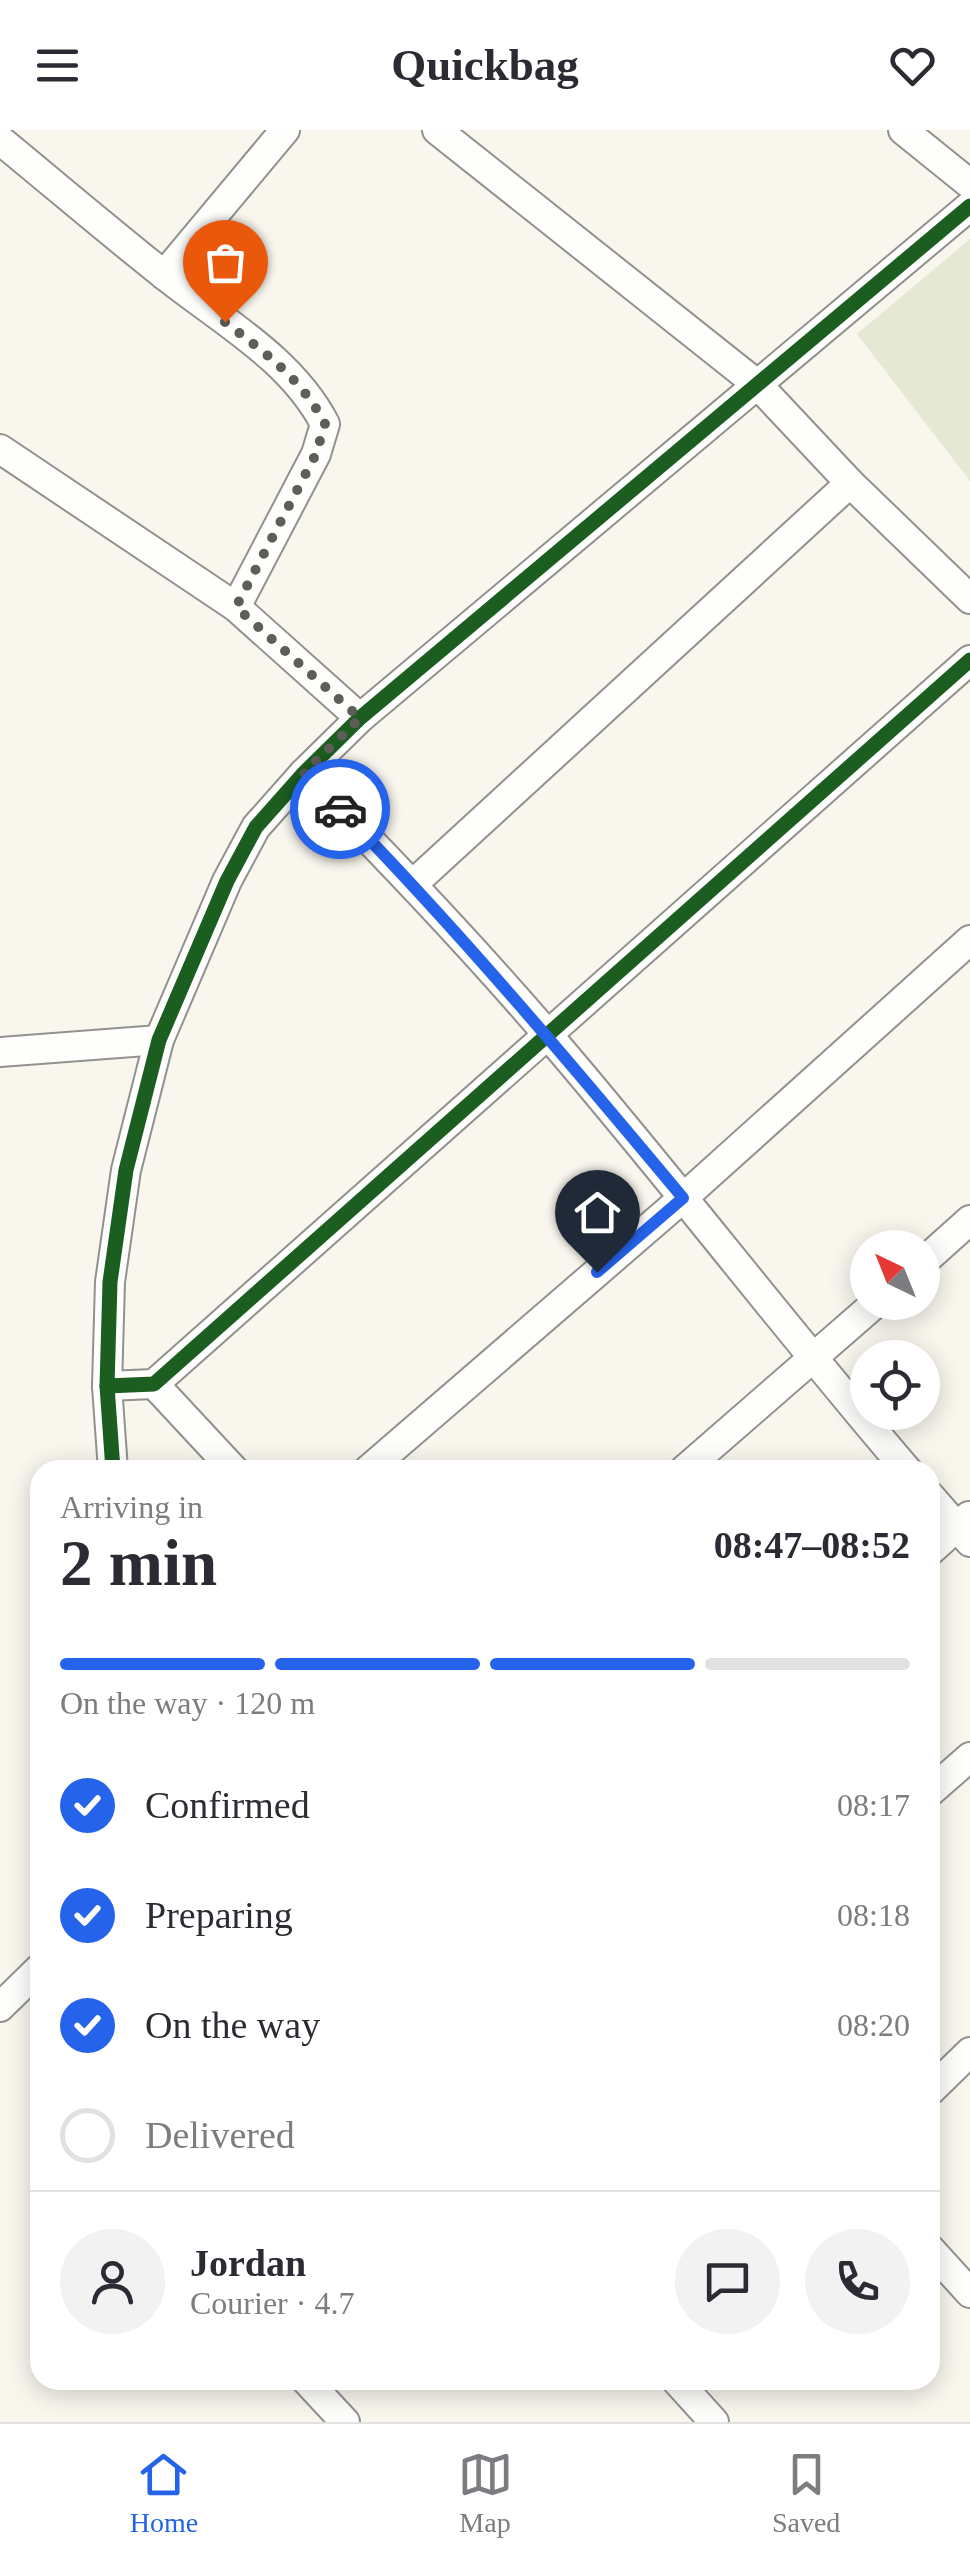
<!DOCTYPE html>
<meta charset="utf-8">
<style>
body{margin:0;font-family:Georgia,serif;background:#f2f2f3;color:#2b2b33;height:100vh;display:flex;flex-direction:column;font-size:38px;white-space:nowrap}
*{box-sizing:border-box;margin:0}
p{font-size:32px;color:#7c7c81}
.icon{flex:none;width:55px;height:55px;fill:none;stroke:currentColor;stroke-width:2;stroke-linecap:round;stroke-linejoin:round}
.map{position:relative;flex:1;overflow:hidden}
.panel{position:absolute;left:30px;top:1330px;width:910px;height:930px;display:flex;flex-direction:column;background:#fff;border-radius:30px;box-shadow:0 5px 25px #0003}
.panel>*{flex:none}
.needle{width:65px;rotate:317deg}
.fabs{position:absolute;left:850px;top:1100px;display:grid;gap:20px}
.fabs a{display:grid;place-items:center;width:90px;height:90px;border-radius:50%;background:#fff;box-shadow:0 5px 25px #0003;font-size:50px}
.pin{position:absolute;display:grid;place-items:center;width:85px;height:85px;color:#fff;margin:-102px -42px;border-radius:50% 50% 50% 0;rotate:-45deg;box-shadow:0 0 10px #0007}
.pin .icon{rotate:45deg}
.courier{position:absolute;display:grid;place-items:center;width:100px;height:100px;margin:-50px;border:8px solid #2563eb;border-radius:50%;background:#fff;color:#222;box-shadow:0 2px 12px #0007}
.head em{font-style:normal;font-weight:700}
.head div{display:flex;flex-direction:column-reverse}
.head{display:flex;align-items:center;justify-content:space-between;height:170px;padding:0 30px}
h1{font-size:65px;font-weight:700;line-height:75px}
.bar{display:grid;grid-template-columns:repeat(4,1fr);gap:15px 10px;align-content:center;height:120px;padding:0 30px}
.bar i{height:12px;border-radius:8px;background:#e1e1e2}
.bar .selected{background:#2563eb}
.bar p{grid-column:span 4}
.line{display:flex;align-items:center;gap:25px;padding:0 30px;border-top:2px solid #e1e1e2}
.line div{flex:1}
.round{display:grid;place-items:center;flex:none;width:105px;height:105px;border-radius:52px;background:#f2f2f3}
ol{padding:0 30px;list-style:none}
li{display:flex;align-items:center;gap:30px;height:110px}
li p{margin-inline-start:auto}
li .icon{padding:10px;border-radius:50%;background:#2563eb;color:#fff;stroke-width:4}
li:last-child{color:#7c7c81}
li i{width:55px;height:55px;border:5px solid #e1e1e2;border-radius:50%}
header{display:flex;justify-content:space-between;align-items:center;height:130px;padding:0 30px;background:#fff;font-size:45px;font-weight:700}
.menu{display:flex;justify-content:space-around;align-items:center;height:140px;border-top:2px solid #e1e1e2;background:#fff;font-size:28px;color:#7c7c81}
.menu a{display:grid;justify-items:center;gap:5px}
.menu .selected{color:#2563eb}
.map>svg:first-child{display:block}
</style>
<header><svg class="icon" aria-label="menu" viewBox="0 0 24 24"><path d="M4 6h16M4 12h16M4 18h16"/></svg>Quickbag<svg class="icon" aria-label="heart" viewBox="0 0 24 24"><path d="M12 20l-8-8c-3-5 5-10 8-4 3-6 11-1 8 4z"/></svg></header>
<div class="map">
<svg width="970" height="2292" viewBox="0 0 970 2292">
<rect width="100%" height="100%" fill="#f9f6ee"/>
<polygon fill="#e5e8d3" points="970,109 970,351 857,204"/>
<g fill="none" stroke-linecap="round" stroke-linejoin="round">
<defs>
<g id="street">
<polyline points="437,0 758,255 850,353 970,469"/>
<polyline points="903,0 970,54"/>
<path d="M 0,10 C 56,56 111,103 168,148 C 224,192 292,230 325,294 L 316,324 L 236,477"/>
<polyline points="164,145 285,0"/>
<polyline points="0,319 236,477 360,588"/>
<path d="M 304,643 C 388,728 470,814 548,905 C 671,1048 785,1198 907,1340"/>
<polyline points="413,754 850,353"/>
<polyline points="0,922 159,910"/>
<polyline points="922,1133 970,1090"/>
<polyline points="154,1254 234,1340"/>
<polyline points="107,1256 154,1254 970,530"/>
<polyline points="113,1340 107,1256 110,1152 126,1040 159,910 227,751 256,697 304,643 360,588 970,76"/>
<polyline points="368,1340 683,1068 970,810"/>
<polyline points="684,1340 877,1172"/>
<polyline points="930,1366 970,1412"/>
<polyline points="930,1421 969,1386"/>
<polyline points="930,1662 970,1627"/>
<polyline points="0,1877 40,1838"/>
<polyline points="930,1961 970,1922"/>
<polyline points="930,2119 970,2163"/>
<polyline points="306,2250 345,2292"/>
<polyline points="676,2250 714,2292"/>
</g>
</defs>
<use href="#street" stroke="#92918d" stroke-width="32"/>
<use href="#street" stroke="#fefefc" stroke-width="28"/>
<defs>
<g id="cycleway">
<polyline points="107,1256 154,1254 970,530"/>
<polyline points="113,1340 107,1256 110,1152 126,1040 159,910 227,751 256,697 304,643 360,588 970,76"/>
</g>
</defs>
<use href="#cycleway" stroke="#fff" stroke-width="21"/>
<use href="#cycleway" stroke="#1b5e20" stroke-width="15"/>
</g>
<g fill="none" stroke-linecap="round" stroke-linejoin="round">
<path stroke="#5e5d5a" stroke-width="10" stroke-dasharray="0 18" d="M 225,192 C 265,223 302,249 325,294 L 316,324 L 236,477 L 360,588 L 304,643 L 340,679"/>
<path stroke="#2563eb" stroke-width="12" d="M 340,679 C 461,803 572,935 683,1068 L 597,1142"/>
</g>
</svg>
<div class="fabs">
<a><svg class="needle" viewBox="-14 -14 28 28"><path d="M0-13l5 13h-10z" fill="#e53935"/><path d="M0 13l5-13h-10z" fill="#7c7c81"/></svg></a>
<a><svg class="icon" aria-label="locate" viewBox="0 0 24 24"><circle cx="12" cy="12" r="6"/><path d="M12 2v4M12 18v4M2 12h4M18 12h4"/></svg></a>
</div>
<div class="pin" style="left:225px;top:192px;background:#ea580c"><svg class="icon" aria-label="bag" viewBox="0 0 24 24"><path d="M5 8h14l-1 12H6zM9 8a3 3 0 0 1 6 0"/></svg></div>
<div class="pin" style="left:597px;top:1142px;background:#1f2937"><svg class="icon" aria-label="home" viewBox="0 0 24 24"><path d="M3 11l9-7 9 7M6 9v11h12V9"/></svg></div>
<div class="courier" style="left:340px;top:679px"><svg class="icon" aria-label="car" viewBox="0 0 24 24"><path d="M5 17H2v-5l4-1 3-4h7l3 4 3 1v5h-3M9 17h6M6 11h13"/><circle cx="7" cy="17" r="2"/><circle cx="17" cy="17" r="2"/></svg></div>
<section class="panel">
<div class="head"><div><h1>2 min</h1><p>Arriving in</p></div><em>08:47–08:52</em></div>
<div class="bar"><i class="selected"></i><i class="selected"></i><i class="selected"></i><i></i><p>On the way · 120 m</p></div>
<ol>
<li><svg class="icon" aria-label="check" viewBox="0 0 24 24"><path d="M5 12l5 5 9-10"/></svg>Confirmed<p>08:17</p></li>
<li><svg class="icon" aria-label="check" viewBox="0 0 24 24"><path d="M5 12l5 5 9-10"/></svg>Preparing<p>08:18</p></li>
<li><svg class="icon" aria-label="check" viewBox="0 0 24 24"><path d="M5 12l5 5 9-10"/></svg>On the way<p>08:20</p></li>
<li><i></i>Delivered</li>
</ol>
<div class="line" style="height:180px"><a class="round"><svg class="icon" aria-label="person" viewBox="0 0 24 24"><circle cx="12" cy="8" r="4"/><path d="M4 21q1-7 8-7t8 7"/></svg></a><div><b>Jordan</b><p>Courier · 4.7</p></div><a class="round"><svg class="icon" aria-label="chat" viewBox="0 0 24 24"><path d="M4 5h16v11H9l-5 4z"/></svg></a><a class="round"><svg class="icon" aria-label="phone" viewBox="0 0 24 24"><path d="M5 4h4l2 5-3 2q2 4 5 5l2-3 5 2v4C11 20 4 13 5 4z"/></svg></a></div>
</section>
</div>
<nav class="menu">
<a class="selected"><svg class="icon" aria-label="home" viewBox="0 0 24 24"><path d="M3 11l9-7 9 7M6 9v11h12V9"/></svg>Home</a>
<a><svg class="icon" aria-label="map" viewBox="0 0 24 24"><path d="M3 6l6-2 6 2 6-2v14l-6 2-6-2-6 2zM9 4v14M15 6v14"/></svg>Map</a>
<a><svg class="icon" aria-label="saved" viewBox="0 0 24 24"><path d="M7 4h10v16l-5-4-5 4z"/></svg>Saved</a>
</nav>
